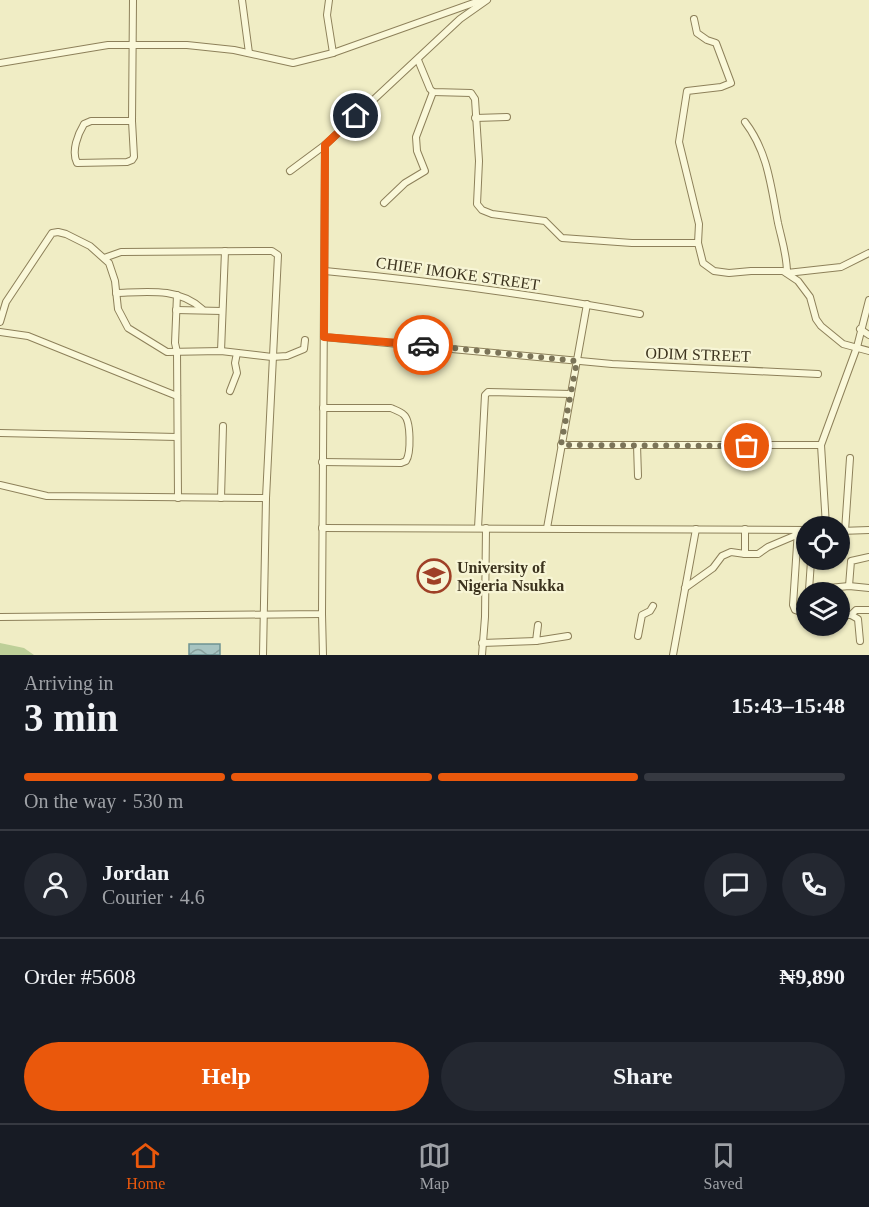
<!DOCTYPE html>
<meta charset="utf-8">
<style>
body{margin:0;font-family:"Times New Roman",serif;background:#242831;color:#f1f3f6;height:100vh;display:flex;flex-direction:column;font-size:22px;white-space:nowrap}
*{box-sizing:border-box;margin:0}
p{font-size:20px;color:#9ea1a6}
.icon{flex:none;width:33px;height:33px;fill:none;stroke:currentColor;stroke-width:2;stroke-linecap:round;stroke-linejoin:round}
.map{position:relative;height:655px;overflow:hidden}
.sheet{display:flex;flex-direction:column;background:#171b24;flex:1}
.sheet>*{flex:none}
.tools{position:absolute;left:796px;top:516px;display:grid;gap:12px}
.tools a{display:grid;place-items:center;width:54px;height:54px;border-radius:50%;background:#171b24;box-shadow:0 2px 4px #0004;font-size:30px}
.pin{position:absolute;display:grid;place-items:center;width:51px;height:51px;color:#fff;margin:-26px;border:3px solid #fff;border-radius:50%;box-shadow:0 2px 6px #0007}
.courier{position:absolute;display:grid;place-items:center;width:60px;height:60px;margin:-30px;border:4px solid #ea580c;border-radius:50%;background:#fff;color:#222;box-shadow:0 2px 8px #0007}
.overview em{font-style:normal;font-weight:700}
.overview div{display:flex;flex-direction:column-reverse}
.overview{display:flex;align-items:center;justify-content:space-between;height:102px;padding:0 24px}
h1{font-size:39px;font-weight:700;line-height:45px}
.bar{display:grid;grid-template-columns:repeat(4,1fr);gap:9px 6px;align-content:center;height:72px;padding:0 24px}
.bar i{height:8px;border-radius:4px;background:#363941}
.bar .current{background:#ea580c}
.bar p{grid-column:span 4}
.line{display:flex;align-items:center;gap:15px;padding:0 24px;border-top:2px solid #363941}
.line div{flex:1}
.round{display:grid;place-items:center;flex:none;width:63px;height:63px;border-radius:32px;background:#242831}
.button{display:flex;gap:12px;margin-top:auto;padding:12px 24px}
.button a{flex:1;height:69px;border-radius:36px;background:#ea580c;color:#fff;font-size:24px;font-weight:700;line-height:69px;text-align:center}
.button a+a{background:#242831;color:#f1f3f6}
.tabs{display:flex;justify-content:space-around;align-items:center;height:84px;border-top:2px solid #363941;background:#171b24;font-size:16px;color:#9ea1a6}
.tabs a{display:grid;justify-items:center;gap:3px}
.tabs .current{color:#ea580c}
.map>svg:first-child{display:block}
</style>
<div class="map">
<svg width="869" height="655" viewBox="0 0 869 655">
<defs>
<pattern id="water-waves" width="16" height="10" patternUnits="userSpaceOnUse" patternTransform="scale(1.5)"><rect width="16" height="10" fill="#a7c4c1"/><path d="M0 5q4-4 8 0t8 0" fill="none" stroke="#89a09c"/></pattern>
</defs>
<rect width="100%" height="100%" fill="#f0edc5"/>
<polygon fill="#bdcf98" points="0,643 24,648 34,655 0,655"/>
<rect fill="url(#water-waves)" stroke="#6d9392" stroke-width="1.5" x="189" y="644" width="31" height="11"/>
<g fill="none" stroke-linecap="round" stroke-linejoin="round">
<defs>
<g id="minor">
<polyline points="242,0 249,53"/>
<polyline points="329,0 327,15 333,53"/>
<polyline points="694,19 697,33 707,40 716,43 731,83 721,87 687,91 679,142 699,224 698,243 703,263 714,271 729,273 751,271 783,271 798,281 810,297 816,319 821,326 843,344 869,351"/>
<polyline points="418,60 430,89 433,92 471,93 475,99 479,161 477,204 482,210 492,214 545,221 562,238 632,243 698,243"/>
<polyline points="0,63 108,45 187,45 234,50 293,63 333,53 482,0"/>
<polyline points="475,118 507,117"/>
<path d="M 132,121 L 91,121 L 84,124 C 78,134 71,151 77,163 L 127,162 L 132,160 L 134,157 L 132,121 L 133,0"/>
<path d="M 745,122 C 768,152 771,187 778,223 C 782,241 787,255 787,273 L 841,267 L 869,253"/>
<polyline points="290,171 325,145"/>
<polyline points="384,203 405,183 425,171 417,151 416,137 433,92"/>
<polyline points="104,258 121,252 272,251 278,255 266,498 263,655"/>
<path d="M 325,271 C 430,281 536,295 640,314"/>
<path d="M 116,293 C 146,292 178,287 202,309"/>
<polyline points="177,295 175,343 177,352 178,498"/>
<polyline points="176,310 222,311"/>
<polyline points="0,322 6,302 52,233 58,232 66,234 90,246 109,263 115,281 118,309 128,328 167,352 221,351 272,357 287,356 304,349 305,340"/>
<polyline points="860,329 869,335"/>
<polyline points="0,332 28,336 177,396"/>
<polyline points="324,337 612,364 818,374"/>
<polyline points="221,351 225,251"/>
<polyline points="230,391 237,373 235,363 237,353"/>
<polyline points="0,433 177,437"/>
<polyline points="561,445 821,445"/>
<polyline points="637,445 638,476"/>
<path d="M 322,462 L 401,463 L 406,461 C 411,453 411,421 404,415 C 400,411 395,410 391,408 L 323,408"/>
<polyline points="0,485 47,496 266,498"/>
<polyline points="221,498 223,426"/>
<polyline points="826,526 821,445 857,347 869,300"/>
<polyline points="322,528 807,530"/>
<polyline points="478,528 485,395 488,392 571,394"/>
<polyline points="547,528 587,304"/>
<polyline points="798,530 793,605 795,610 807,614"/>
<polyline points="840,531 869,530"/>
<polyline points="845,531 850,458"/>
<polyline points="745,554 758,554 768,547 794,536 798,531"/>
<polyline points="811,561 809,590 849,586 869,588"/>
<polyline points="849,586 851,561 869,557"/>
<polyline points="685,588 713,568 722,556 731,552 745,554 745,529"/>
<polyline points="322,614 323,655"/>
<polyline points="840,615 851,615 858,619 860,641"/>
<polyline points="851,615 856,610 869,610"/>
<polyline points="0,617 322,614 325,145 460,19 487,0"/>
<polyline points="538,625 536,641 568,636"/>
<polyline points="638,636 642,615 650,611 653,606"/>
<polyline points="482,643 536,641"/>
<polyline points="482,655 485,617 486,528"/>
<polyline points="673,655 696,529"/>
</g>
</defs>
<use href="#minor" stroke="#8d805a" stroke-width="8"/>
<use href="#minor" stroke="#faf8d9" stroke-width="6"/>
</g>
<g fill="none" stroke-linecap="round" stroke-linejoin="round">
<polyline stroke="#7b7458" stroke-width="6" stroke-dasharray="0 10.8" points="423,345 577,361 561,445 747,446"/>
<polyline stroke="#ea580c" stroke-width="8" points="356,116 325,145 324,337 423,345"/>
</g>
<defs>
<symbol id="university-ring" viewBox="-11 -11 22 22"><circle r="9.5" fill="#f7f5d5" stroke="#9f4027" stroke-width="1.5"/><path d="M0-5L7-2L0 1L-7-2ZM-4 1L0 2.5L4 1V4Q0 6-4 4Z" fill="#9f4027"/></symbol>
</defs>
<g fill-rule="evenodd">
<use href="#university-ring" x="415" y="557" width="38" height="38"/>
</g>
<g text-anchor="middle" stroke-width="4.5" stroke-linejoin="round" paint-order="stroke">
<g font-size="16" fill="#3c331e" stroke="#f7f5d5">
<text transform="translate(458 273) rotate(8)" y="6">CHIEF IMOKE STREET</text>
<text transform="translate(698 354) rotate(2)" y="6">ODIM STREET</text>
</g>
<g font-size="16" font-weight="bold" fill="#3c331e" stroke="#f7f5d5" text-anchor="start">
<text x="457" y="573">University of<tspan x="457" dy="18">Nigeria Nsukka</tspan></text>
</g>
</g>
</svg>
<div class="tools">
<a><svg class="icon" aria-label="locate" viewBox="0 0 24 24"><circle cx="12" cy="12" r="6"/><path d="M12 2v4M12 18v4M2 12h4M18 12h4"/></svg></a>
<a><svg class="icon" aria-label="layers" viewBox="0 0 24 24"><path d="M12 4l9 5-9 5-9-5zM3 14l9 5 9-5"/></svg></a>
</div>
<div class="pin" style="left:747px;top:446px;background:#ea580c"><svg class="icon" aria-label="bag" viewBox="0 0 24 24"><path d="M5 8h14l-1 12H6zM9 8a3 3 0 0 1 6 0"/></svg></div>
<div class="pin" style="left:356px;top:116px;background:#1f2937"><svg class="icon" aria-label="home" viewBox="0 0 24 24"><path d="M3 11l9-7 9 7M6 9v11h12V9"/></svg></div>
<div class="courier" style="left:423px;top:345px"><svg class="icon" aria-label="car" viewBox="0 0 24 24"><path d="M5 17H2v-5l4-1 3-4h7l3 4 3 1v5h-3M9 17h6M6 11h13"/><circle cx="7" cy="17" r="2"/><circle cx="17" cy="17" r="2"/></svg></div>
</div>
<section class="sheet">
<div class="overview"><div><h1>3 min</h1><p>Arriving in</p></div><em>15:43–15:48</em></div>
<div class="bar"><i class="current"></i><i class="current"></i><i class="current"></i><i></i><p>On the way · 530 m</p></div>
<div class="line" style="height:108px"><a class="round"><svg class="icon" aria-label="person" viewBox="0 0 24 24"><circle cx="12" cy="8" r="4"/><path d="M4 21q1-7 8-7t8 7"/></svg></a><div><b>Jordan</b><p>Courier · 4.6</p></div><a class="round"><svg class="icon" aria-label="chat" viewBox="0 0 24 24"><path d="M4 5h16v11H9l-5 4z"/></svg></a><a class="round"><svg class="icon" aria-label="phone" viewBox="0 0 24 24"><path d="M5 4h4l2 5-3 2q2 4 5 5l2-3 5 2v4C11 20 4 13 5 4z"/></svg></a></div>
<div class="line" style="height:78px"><div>Order #5608</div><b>₦9,890</b></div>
<div class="button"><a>Help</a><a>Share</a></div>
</section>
<nav class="tabs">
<a class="current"><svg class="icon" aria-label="home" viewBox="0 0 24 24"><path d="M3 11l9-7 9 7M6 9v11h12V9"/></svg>Home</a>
<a><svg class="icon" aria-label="map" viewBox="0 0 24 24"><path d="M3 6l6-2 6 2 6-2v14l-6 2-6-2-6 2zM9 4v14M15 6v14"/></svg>Map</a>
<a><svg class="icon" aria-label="saved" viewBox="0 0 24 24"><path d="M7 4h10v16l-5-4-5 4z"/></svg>Saved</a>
</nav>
